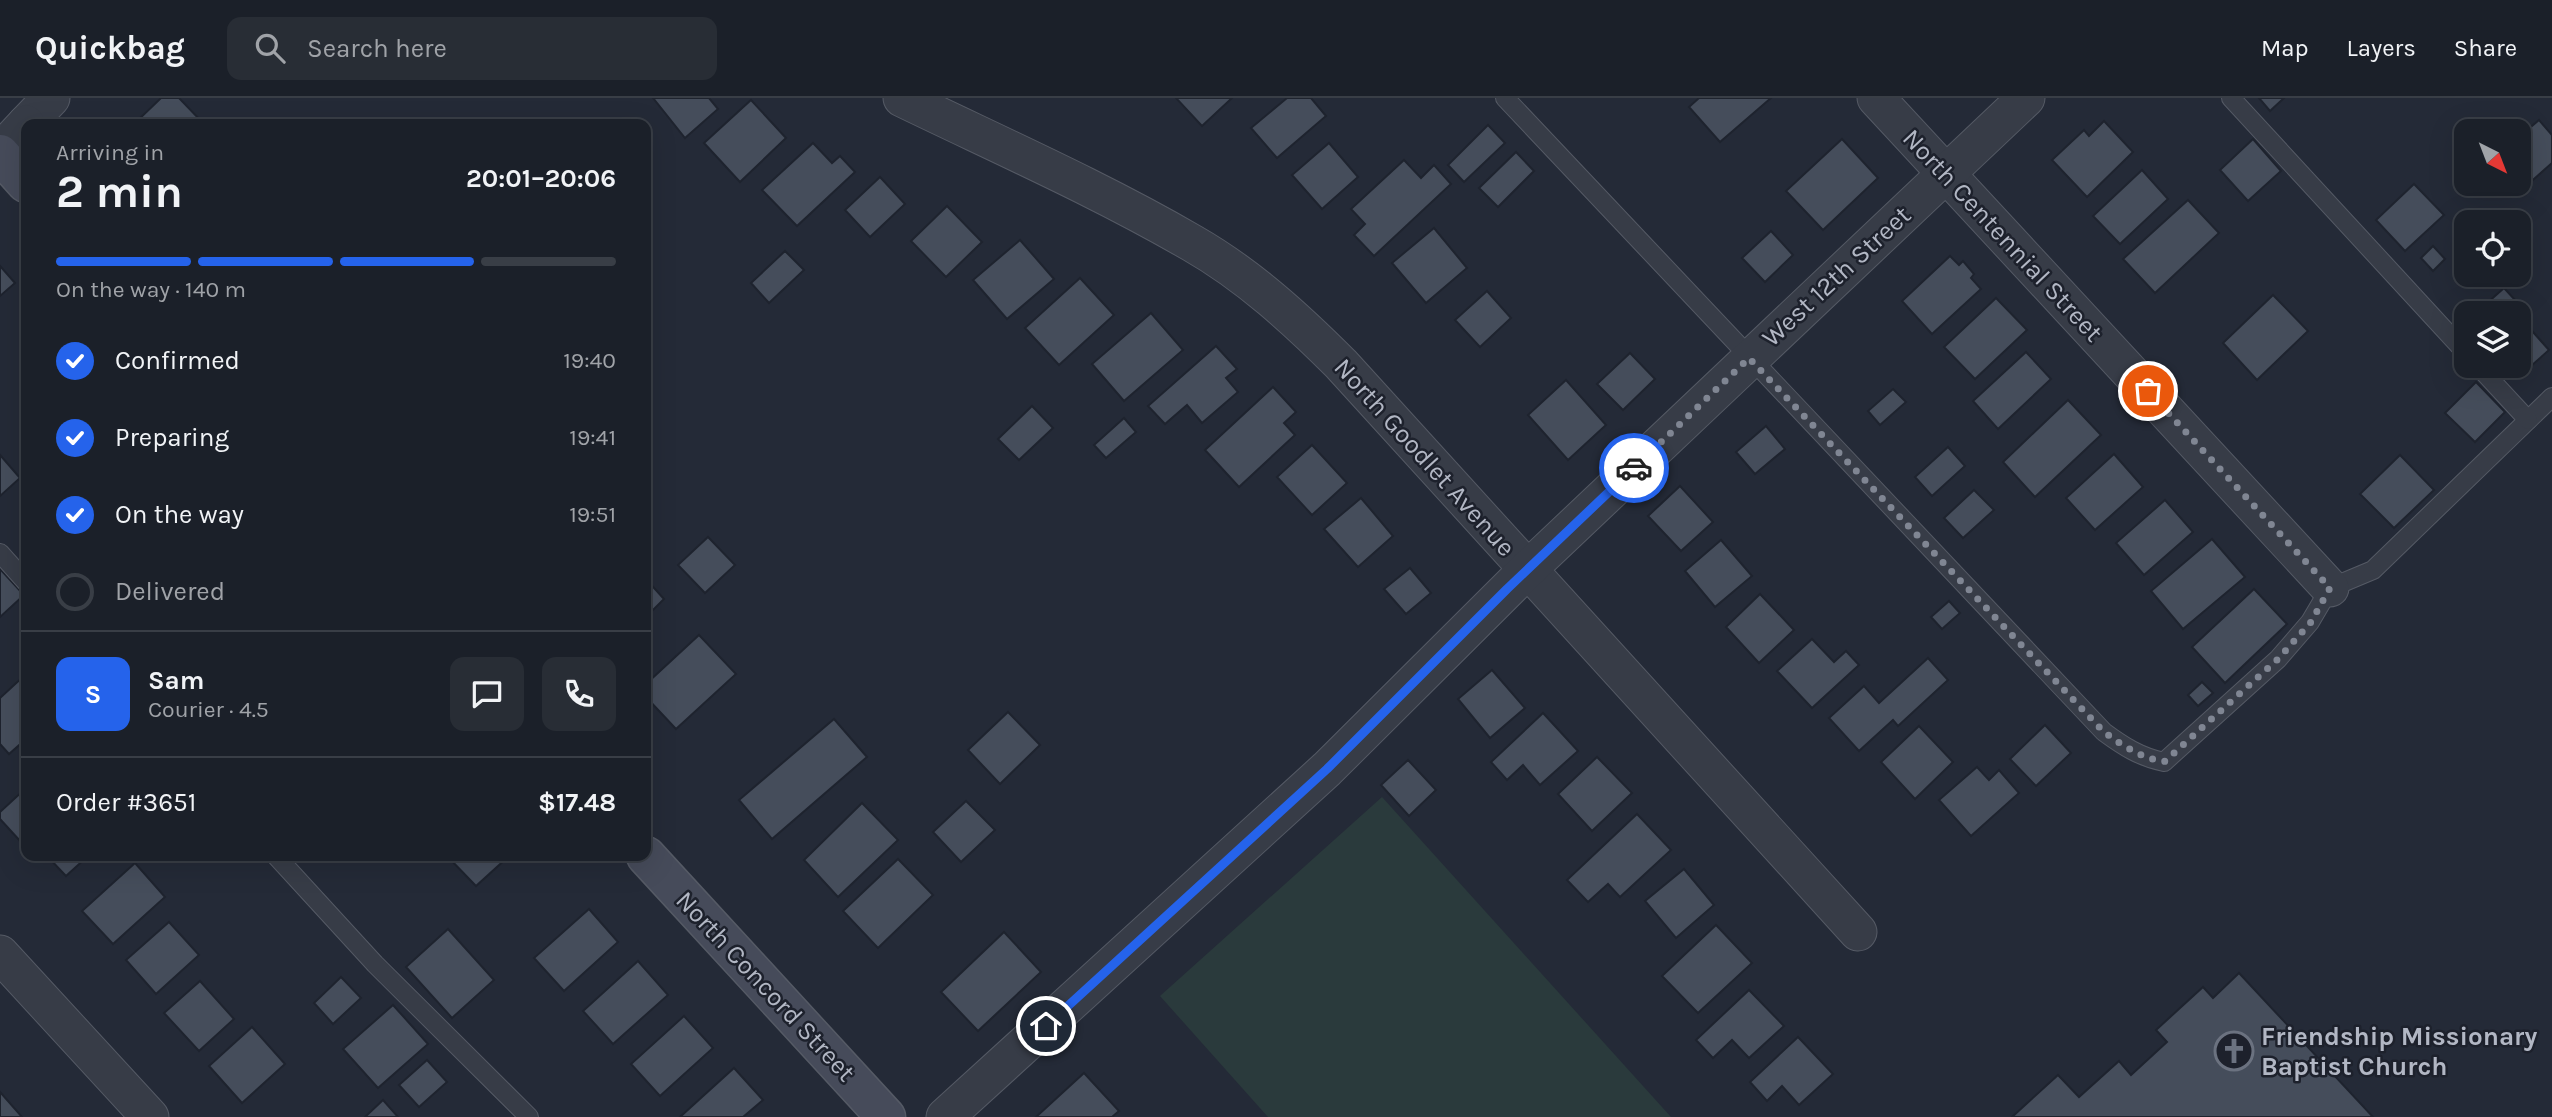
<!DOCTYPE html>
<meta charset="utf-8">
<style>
body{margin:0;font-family:Karla,sans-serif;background:#282d35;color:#f1f3f6;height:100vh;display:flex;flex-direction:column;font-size:26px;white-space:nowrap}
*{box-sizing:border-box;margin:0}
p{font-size:23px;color:#a0a3a8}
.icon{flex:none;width:38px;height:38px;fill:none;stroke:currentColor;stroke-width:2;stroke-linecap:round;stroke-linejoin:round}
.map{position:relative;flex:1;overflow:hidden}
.side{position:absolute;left:21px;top:21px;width:630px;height:742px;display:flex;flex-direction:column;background:#1b2029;border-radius:14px;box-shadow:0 7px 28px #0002,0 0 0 2px #393e46}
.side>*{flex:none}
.needle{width:46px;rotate:138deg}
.controls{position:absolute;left:2454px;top:21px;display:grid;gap:14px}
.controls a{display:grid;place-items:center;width:77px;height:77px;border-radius:14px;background:#1b2029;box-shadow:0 7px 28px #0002,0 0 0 2px #393e46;font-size:35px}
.pin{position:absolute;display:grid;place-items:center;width:60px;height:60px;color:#fff;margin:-30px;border:4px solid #fff;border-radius:50%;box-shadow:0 2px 7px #0007}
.courier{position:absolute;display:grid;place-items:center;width:70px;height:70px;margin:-35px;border:5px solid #2563eb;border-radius:50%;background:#fff;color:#222;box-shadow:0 2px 9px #0007}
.summary em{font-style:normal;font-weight:700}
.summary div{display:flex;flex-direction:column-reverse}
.summary{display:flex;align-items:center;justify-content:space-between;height:119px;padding:0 35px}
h1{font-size:46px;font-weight:700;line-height:52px}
.bar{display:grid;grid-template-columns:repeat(4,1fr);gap:10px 7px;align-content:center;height:84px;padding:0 35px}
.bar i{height:9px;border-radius:5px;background:#393e46}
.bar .on{background:#2563eb}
.bar p{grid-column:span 4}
.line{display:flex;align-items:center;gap:18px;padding:0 35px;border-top:2px solid #393e46}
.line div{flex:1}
.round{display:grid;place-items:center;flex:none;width:74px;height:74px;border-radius:14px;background:#282d35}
ol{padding:0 35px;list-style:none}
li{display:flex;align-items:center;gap:21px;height:77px}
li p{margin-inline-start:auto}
li .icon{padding:7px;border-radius:50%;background:#2563eb;color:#fff;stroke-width:4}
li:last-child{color:#a0a3a8}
li i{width:38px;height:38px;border:4px solid #393e46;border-radius:50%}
header{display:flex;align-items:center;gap:42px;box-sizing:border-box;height:98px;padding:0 35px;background:#1b2029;border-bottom:2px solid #393e46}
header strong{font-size:33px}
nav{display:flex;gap:38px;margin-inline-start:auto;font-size:24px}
.search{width:490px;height:63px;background:#282d35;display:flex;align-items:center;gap:18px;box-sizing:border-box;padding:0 24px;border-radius:14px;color:#a0a3a8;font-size:26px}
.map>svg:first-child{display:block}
</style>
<header>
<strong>Quickbag</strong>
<div class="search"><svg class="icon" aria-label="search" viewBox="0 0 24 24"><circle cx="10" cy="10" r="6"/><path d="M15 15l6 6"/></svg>Search here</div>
<nav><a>Map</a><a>Layers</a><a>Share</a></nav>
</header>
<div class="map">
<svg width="2552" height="1019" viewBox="0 0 2552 1019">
<rect width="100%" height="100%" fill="#242a37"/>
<polygon fill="#2a3a3c" points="1382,699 1671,1019 1268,1019 1160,898"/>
<g fill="#454d5b" stroke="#1e232e" stroke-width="2">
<polygon points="161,0 179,0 204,26 136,26 135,25"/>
<polygon points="653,0 709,0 718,11 685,40"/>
<polygon points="1176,0 1232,0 1202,28"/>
<polygon points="1287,0 1311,0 1326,18 1277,60 1251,30"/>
<polygon points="1699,0 1771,0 1720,44 1689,9"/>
<polygon points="2259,0 2284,0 2270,13"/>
<polygon points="751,2 786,40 740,84 704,45"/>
<polygon points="2539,22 2552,37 2552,65 2516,97 2506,86 2518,86 2518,40"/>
<polygon points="2104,23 2133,54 2087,99 2052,62 2084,32 2089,38"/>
<polygon points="1488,27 1505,45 1464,84 1448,67"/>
<polygon points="1842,41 1878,80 1823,132 1786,93"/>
<polygon points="2253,41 2281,73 2248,103 2220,72"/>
<polygon points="813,45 832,65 840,58 855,74 797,128 762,92"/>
<polygon points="1329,45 1358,79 1322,111 1292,77"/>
<polygon points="1516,54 1534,73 1498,109 1479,90"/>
<polygon points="1404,62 1421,80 1434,67 1451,86 1374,158 1354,137 1365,126 1351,111"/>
<polygon points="2142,72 2168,101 2120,146 2093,118"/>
<polygon points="880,79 905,106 870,139 845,112"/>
<polygon points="2414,86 2444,117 2405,153 2376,122"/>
<polygon points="2188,102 2219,135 2155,195 2123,161"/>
<polygon points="947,108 982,144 946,179 911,143"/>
<polygon points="1434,130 1467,170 1426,205 1392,165"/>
<polygon points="1771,133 1793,157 1765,184 1742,160"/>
<polygon points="1020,142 1054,181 1007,221 973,182"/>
<polygon points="2433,148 2445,161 2433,173 2421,160"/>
<polygon points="785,153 804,172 769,205 751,185"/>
<polygon points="1950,158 1959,167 1963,163 1974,176 1971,180 1981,191 1932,236 1902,203"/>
<polygon points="0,168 15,185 0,198"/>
<polygon points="1080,180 1114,217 1059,267 1025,230"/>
<polygon points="2504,190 2528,216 2518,226 2518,215 2476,215"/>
<polygon points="1487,193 1511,220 1480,249 1455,222"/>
<polygon points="2273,197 2308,233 2257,282 2223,245"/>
<polygon points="1996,200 2027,232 1975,281 1944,249"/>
<polygon points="1151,215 1183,252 1124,303 1092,266"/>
<polygon points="2525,225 2549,252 2522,276 2515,268 2518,268 2518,231"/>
<polygon points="1216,248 1237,271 1226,280 1238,294 1202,325 1187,307 1165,326 1148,308"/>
<polygon points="2026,254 2051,281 1998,331 1973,303"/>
<polygon points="1630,255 1655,281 1623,312 1597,286"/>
<polygon points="1566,282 1606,327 1568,362 1528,317"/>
<polygon points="2476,284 2505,314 2475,344 2445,315"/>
<polygon points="1273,289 1296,314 1284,325 1295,337 1239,389 1205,352"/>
<polygon points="1893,291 1906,304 1880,327 1868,313"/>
<polygon points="2068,302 2101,337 2035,399 2003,364"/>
<polygon points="1032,308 1053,330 1019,362 998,341"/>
<polygon points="1124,320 1136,334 1106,360 1094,347"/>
<polygon points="1766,328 1785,351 1755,376 1736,354"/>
<polygon points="1312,347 1347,385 1312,417 1277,379"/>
<polygon points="1948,349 1965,368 1932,398 1915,379"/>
<polygon points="2114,356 2143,389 2095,432 2066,400"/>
<polygon points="0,357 20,380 0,398"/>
<polygon points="2400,357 2434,392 2394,430 2360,396"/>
<polygon points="1680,388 1713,424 1681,453 1648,418"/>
<polygon points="1974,392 1994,412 1963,440 1944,420"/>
<polygon points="1361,400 1393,438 1358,469 1324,431"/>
<polygon points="2165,402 2193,434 2144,477 2116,445"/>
<polygon points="708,439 735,467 705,495 678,467"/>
<polygon points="2212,441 2245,479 2183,531 2151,493"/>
<polygon points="1721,442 1752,478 1715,509 1685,473"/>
<polygon points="1410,470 1431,495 1406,516 1384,491"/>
<polygon points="0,471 24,497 0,519"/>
<polygon points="646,481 664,501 646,519"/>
<polygon points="2254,491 2287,526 2225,585 2192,549"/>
<polygon points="1760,496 1794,532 1759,565 1726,529"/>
<polygon points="1949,503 1960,515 1942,531 1931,519"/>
<polygon points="699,537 736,576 676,631 646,599 646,586"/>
<polygon points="1812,541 1834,564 1846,553 1859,567 1812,610 1777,573"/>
<polygon points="1928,560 1948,582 1898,628 1893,622 1859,653 1829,620 1864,588 1879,605"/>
<polygon points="1492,572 1525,610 1490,640 1458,601"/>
<polygon points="26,576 26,641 9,656 0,646 0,600"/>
<polygon points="2202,584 2213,595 2198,608 2188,597"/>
<polygon points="1008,614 1040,647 1000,686 968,652"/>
<polygon points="1543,615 1578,653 1540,687 1523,667 1507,682 1491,664"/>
<polygon points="834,621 867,659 772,741 739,702"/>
<polygon points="2045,627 2071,655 2036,688 2010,661"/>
<polygon points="1919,628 1953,664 1915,701 1881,664"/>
<polygon points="1597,659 1632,695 1592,733 1558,696"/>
<polygon points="1408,662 1436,692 1409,718 1381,687"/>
<polygon points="1977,669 1989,682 1999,672 2019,695 1971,738 1939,702"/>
<polygon points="26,690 26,739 21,744 0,721 0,714"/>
<polygon points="966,703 995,732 961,764 933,734"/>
<polygon points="862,705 898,742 838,799 804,762"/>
<polygon points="1637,716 1671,752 1620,799 1608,786 1588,804 1567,782"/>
<polygon points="47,758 88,758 66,778"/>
<polygon points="447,758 509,758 476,788"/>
<polygon points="898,761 933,797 878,850 843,813"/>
<polygon points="135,765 165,799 113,846 82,813"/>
<polygon points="1684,771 1714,807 1676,840 1645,803"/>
<polygon points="589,811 618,844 564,893 534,860"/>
<polygon points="169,824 199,857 156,896 126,862"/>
<polygon points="1716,827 1752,865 1698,915 1662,878"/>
<polygon points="448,831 494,882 452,920 406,869"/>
<polygon points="1004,834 1041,874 978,933 941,894"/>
<polygon points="638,863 668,897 613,946 583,913"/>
<polygon points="2239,875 2373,1019 2012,1019 2058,977 2079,999 2119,963 2131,977 2167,944 2156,932 2203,889 2213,900"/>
<polygon points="341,879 361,900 333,926 314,905"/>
<polygon points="200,883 234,921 199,953 164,915"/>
<polygon points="1749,892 1784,928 1749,960 1732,942 1713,960 1696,942"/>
<polygon points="393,907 428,946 378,990 343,951"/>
<polygon points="684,918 713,950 660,998 631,966"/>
<polygon points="252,929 285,966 242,1005 209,968"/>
<polygon points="1798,939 1833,976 1799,1007 1782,988 1767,1003 1750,984"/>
<polygon points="427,962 447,984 419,1009 399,987"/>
<polygon points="734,970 763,1002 743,1019 680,1019"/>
<polygon points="1084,975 1119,1013 1112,1019 1036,1019"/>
<polygon points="0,994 22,1019 0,1019"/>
<polygon points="383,1002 398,1019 365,1019"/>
</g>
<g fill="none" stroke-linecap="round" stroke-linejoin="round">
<defs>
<g id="lane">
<path d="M 1505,0 L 2104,634 C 2123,648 2140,659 2164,664 L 2278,561 L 2310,524 L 2330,490 L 2373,472 L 2552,299"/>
<polyline points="2231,0 2466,255"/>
<polyline points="2478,268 2528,322"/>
<polyline points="0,455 26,484"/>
<polyline points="276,758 375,866 529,1019"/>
</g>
<g id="street">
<path d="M 902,0 C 999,47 1099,91 1192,145 C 1248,177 1296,221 1341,266 L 1858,834"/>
<polyline points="1876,0 2330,490"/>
<polyline points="26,26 51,0"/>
<polyline points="0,54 26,26"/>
<polyline points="0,856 150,1019"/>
<polyline points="945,1019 1327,671 1527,472 2026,0"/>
</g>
<g id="secondary">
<polyline points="0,56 26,85"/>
<polyline points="646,758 886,1019"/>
</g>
</defs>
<use href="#lane" stroke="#555a65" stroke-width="20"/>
<use href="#street" stroke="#555a65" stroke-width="39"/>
<use href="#secondary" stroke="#555a65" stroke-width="41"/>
<use href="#lane" stroke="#373c47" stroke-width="18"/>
<use href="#street" stroke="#373c47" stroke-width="37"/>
<use href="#secondary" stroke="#464b5a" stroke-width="38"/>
</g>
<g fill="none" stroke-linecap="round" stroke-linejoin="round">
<path stroke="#808693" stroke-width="7" stroke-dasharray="0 12.6" d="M 1634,370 L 1749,260 L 2104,634 C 2123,648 2140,659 2164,664 L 2278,561 L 2311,524 L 2330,490 L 2148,293"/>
<polyline stroke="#2563eb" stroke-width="9" points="1046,928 1327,671 1507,491 1634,370"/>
</g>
<defs>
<symbol id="church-ring" viewBox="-11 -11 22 22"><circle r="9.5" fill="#1d212c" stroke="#6b7280" stroke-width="1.5"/><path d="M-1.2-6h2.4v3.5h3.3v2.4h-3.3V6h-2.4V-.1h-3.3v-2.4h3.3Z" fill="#6b7280"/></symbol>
</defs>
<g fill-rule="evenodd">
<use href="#church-ring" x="2212" y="931" width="44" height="44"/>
</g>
<g text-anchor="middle" stroke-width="5" stroke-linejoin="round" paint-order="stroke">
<g font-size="26" fill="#b2b7c4" stroke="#1d212c">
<text transform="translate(2003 137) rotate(47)" y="9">North Centennial Street</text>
<text transform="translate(1836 178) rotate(-43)" y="9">West 12th Street</text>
<text transform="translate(1425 359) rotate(48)" y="9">North Goodlet Avenue</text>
<text transform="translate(766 888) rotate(47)" y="9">North Concord Street</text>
</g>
<g font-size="26" font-weight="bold" fill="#b2b7c4" stroke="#1d212c" text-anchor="start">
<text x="2261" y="947">Friendship Missionary<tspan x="2261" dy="30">Baptist Church</tspan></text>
</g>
</g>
</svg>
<div class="controls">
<a><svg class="needle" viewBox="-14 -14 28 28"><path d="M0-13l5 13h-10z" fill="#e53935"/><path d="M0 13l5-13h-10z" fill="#a0a3a8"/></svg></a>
<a><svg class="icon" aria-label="locate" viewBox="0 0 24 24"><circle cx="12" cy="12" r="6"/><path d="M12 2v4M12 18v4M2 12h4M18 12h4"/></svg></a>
<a><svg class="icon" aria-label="layers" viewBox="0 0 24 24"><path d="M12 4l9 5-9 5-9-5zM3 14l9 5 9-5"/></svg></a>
</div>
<div class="pin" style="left:2148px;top:293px;background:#ea580c"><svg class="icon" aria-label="bag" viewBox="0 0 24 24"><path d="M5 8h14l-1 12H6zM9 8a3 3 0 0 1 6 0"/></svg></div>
<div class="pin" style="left:1046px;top:928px;background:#1f2937"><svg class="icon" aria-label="home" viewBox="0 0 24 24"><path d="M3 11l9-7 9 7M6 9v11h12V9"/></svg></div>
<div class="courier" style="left:1634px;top:370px"><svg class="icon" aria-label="car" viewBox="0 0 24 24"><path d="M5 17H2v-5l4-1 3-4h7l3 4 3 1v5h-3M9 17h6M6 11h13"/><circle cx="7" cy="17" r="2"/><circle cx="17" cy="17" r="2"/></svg></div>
<section class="side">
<div class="summary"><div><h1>2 min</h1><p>Arriving in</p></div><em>20:01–20:06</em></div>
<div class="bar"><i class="on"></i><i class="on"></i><i class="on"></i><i></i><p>On the way · 140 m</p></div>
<ol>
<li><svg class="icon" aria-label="check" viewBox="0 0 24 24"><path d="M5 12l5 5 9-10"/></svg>Confirmed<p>19:40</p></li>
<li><svg class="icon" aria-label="check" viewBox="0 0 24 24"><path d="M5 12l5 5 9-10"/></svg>Preparing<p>19:41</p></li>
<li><svg class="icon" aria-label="check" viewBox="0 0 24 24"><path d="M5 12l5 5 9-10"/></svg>On the way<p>19:51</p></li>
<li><i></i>Delivered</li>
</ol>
<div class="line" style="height:126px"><b class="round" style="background:#2563eb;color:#fff">S</b><div><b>Sam</b><p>Courier · 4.5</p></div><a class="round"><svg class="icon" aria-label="chat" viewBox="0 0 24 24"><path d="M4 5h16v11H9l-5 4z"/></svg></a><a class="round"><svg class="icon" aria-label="phone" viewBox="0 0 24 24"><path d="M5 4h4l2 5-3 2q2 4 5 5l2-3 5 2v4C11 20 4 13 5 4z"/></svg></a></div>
<div class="line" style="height:91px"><div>Order #3651</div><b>$17.48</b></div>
</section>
</div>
